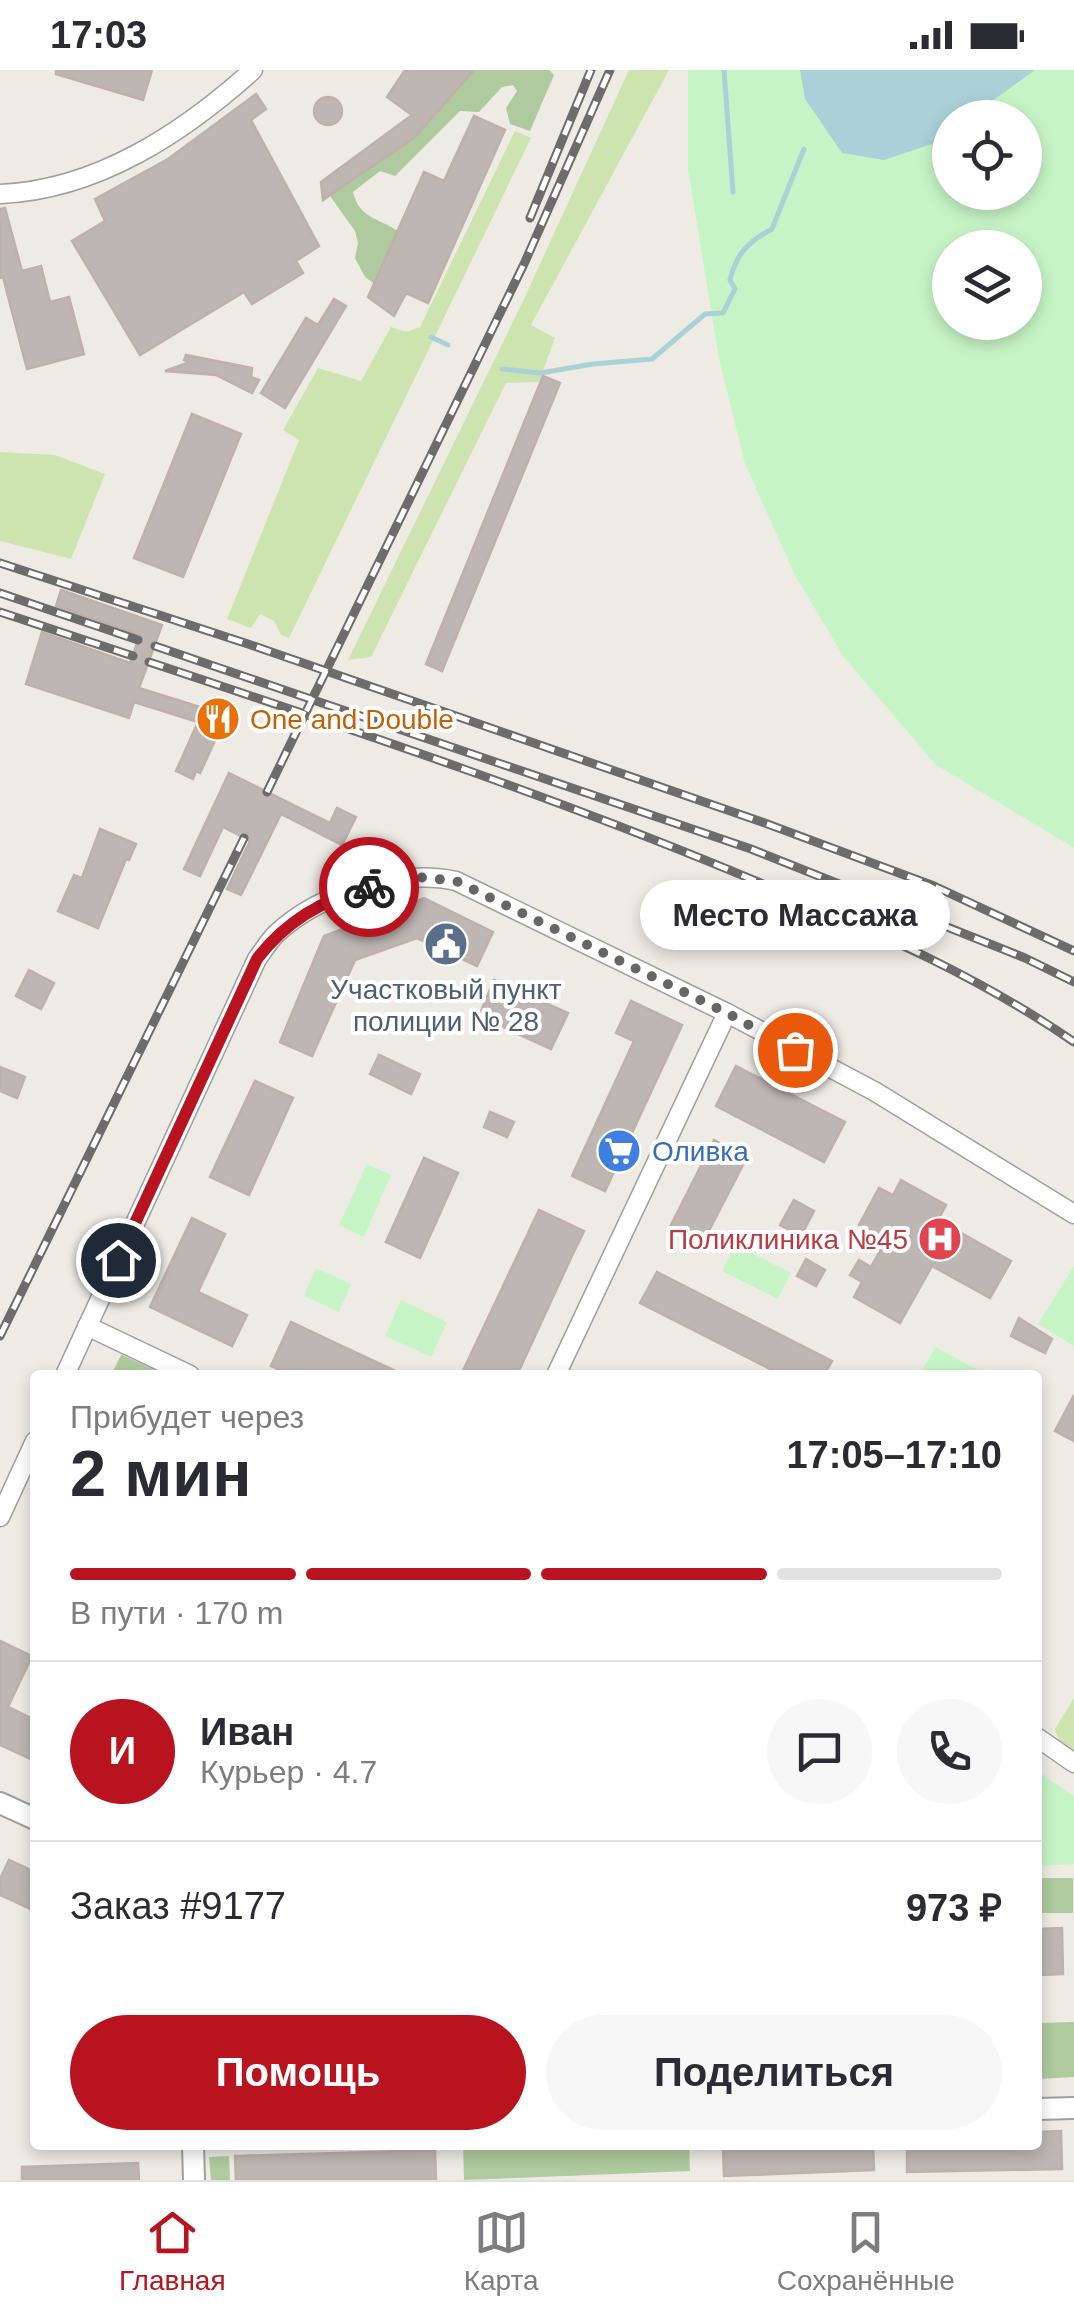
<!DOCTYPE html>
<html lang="ru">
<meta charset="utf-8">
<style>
body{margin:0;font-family:Arial,sans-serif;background:#f7f7f7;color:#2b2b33;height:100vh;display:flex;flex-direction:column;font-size:38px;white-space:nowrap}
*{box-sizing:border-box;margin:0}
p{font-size:32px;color:#7c7c81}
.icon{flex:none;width:55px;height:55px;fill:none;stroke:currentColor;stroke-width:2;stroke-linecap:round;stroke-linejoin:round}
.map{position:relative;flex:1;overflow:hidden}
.drawer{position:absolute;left:30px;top:1300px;width:1012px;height:780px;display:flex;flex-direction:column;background:#fff;border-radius:10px;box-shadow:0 5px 15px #0003}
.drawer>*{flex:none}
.controls{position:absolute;left:932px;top:30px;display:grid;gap:20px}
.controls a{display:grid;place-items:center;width:110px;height:110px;border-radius:50%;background:#fff;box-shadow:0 5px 15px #0003;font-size:50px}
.pin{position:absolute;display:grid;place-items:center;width:85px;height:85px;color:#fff;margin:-42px;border:5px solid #fff;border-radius:50%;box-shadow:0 2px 10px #0007}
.courier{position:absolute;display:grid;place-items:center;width:100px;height:100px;margin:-50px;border:8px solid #ba1320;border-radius:50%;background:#fff;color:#222;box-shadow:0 2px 12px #0007}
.bubble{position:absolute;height:70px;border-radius:35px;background:#fff;box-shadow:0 5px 15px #0003;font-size:32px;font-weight:800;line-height:70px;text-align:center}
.overview em{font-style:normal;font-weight:800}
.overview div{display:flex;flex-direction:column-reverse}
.overview{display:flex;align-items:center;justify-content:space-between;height:170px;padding:0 40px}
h1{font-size:65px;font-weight:800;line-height:75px}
.bar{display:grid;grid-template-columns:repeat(4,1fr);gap:15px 10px;align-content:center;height:120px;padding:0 40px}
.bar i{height:12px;border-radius:8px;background:#e1e1e2}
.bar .on{background:#ba1320}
.bar p{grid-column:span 4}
.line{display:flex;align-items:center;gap:25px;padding:0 40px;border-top:2px solid #e1e1e2}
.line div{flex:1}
.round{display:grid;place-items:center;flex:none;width:105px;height:105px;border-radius:52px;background:#f7f7f7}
.action{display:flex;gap:20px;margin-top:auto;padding:20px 40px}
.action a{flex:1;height:115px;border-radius:60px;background:#ba1320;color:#fff;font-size:40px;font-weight:800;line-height:115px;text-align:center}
.action a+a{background:#f7f7f7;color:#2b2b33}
.status{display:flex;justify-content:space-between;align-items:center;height:70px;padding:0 50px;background:#fff;direction:ltr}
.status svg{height:28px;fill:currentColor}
.dock{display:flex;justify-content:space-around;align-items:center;height:140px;border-top:2px solid #e1e1e2;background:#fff;font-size:28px;color:#7c7c81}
.dock a{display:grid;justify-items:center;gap:5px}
.dock .on{color:#ba1320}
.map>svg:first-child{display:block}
</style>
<div class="status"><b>17:03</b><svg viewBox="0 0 49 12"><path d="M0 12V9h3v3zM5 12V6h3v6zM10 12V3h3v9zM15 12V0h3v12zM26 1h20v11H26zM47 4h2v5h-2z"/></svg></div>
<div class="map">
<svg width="1074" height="2110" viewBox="0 0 1074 2110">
<rect width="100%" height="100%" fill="#eeebe5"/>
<g fill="#cee4b0">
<polygon points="629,0 669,0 531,255 555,268 539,312 506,313 371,587 348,590 523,231"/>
<polygon points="515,61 531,68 289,568 281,565 274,551 260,544 251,558 227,549 299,370 283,360 318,298 361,311 391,257 406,262 420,257"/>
<polygon points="0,382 55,385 105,404 71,489 0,471"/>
<polygon points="1074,1628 1074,1680 1059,1671 1055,1659"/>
</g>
<g fill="#aeca9e">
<path d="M 474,0 L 549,0 L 554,5 L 530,61 L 510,54 L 506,38 L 517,21 L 513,15 L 502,17 L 479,42 L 460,41 L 395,106 L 380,101 L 353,122 C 359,148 378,148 398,161 L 376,209 L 408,224 L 400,232 L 365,207 L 355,188 L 358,173 L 355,161 L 330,126 L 415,67 Z"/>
<polygon points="121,1285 122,1285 166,1305 111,1305"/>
<rect x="1038" y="1808" width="35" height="35"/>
<polygon points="1074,1952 1074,2007 1038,2009 1038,1953"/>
<polygon points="463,2075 689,2075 690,2101 464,2110"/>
<polygon points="229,2086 230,2110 211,2110 209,2087"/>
</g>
<g fill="#c7f4c6" fill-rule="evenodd">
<path d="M 688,0 L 1074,0 L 1074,778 L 936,695 L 843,586 L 795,505 L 745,394 L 719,289 L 688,99 ZM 950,48 L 1025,48 L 1025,122 L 950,122 ZM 950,178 L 1025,178 L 1025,252 L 950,252 Z"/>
<polygon points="367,1094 391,1105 364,1167 339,1155"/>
<polygon points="735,1175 791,1203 778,1229 722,1201"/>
<polygon points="1074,1196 1074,1276 1038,1254"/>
<polygon points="316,1198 351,1214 339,1242 304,1226"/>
<polygon points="401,1230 447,1252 431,1287 385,1266"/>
<polygon points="935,1277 988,1305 920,1305"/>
<polygon points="1038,1701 1074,1726 1074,1794 1038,1796"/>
</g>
<polygon fill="#aad1d8" points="800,0 1035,0 991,32 979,47 950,48 950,68 884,90 842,83 805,29"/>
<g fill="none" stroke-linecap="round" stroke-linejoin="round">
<g stroke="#aad1d8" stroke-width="5">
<polyline points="724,0 733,122"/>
<polyline points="431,267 448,275"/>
<path d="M 502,299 L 540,303 L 593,294 L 652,289 L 705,244 L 723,243 L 735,219 L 730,210 C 736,184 749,171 772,159 L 804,79"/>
</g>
</g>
<g fill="#beb6b2" stroke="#bfb1a9" stroke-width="2.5">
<polygon points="56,0 152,0 143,30 56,4"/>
<polygon points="405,0 474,0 415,67 323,130 321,112 412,45 387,27"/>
<polygon points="256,24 266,39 251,50 319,176 296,191 303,203 252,234 244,222 140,285 72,171 105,151 95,129 168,89"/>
<circle cx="328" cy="41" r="14"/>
<polygon points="474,46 505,60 428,233 406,223 394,246 368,227 424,102 444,111"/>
<polygon points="5,138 22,201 41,196 50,232 69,227 84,284 27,299 3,207 0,208 0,139"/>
<polygon points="334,229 346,236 285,338 261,323 306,248 318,255"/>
<polygon points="186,285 252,298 251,307 259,310 252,323 216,305 165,301 190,292 184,290"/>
<polygon points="543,306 560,313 442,601 426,594"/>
<polygon points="192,344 241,364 183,507 134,488"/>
<polygon points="61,520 162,555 139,618 203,638 225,649 200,703 196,701 193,709 176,701 198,652 134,632 129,648 26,614 42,562 130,593 140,565 56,536"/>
<polygon points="229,703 330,753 337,738 356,747 342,775 281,744 241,825 227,819 250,771 223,757 200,806 184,799"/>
<polygon points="100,759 136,774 129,790 126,789 98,858 58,841 74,805 82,808"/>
<polygon points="424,828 493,862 477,896 417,868 355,890 312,986 280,972 324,866"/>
<polygon points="29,900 54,913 41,939 16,926"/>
<polygon points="494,910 568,943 551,979 479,946"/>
<polygon points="631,931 682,955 605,1121 572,1106 634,971 616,963"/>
<polygon points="379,985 420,1004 411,1024 370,1004"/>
<polygon points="736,996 845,1052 824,1092 716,1036"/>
<polygon points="0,997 25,1007 17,1028 0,1021"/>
<polygon points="255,1011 293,1028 249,1125 210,1107"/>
<polygon points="490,1042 514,1052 507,1067 484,1057"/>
<polygon points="714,1070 747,1087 701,1176 669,1159"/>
<polygon points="424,1088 458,1103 420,1188 386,1172"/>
<polygon points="901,1110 946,1135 938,1150 1011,1191 990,1228 932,1196 900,1253 854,1227 862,1212 850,1205 859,1190 871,1197 886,1170 859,1155 879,1118 893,1125"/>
<polygon points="794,1130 814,1141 801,1166 780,1155"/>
<polygon points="539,1140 584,1161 571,1188 517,1305 461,1305"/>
<polygon points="192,1148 225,1164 198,1222 247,1245 232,1276 150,1237"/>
<polygon points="806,1189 825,1200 816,1216 797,1206"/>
<polygon points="657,1202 832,1291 824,1305 782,1305 640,1233"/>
<polygon points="1019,1248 1052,1269 1045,1283 1011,1266"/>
<polygon points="291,1252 333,1272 404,1305 290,1305 271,1296"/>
<polygon points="1074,1325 1074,1371 1055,1361"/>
<polygon points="0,1571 32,1586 8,1637 35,1650 35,1691 0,1675"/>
<polygon points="9,1790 35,1802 35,1841 0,1825 0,1809"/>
<polygon points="1062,1858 1063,1904 1038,1905 1038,1859"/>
<polygon points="1061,2061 1062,2099 907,2102 907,2075 1038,2075 1038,2062"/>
<polygon points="723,2075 873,2075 874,2100 724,2106"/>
<polygon points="435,2080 436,2110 236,2110 235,2086"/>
<polygon points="138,2093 139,2110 22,2110 22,2097"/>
</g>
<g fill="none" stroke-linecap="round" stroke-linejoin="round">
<defs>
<g id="minor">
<path d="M 0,124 C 97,120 183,63 253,0"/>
<polyline points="87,1256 190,1305"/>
<path d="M 65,1305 L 257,889 C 263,881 269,871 276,864 C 319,824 398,798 456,811 L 727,943 L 874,1021 L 1074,1144"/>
<polyline points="556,1305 727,943"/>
<polyline points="0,1447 35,1371"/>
<polyline points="1038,1668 1074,1693"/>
</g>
<g id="tertiary">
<polyline points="0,1733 35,1749"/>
<polyline points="1038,2039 1074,2038"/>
<polyline points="193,2075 194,2110"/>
</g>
</defs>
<use href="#minor" stroke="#9f9f9f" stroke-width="21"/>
<use href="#tertiary" stroke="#9f9f9f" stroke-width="24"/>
<use href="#minor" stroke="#fff" stroke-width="18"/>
<use href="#tertiary" stroke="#fff" stroke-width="20"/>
<defs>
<g id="rail">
<polyline points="530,148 591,0"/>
<polyline points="0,493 248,574 762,752 934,816 1074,881"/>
<polyline points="0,523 138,570"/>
<polyline points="0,542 133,586"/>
<polyline points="155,576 751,779 1025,888 1074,912"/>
<path d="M 149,592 C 360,662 573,733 777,820 C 879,863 983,909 1074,972"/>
<polyline points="267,722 524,194 610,0"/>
<polyline points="0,1266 244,768"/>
</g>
</defs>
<use href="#rail" stroke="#6c6c6c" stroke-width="9"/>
<use href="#rail" stroke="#fff" stroke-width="5" stroke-dasharray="15" stroke-linecap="butt"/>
</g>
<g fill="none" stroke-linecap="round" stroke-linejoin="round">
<polyline stroke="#676664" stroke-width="10" stroke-dasharray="0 18" points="369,817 417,807 456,811 727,943 795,980"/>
<path stroke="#ba1320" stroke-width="12" d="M 118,1190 L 257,889 C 285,852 324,829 369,817"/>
</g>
<defs>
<symbol id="restaurant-disc" viewBox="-11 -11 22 22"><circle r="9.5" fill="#e8710a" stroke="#fff"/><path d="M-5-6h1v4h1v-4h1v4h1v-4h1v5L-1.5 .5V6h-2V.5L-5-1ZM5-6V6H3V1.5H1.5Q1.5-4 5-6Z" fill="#fff"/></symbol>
<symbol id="civic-disc" viewBox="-11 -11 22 22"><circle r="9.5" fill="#5c6f8a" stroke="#fff"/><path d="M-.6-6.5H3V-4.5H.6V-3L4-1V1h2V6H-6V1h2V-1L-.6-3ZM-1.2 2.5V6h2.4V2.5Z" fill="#fff"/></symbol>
<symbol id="supermarket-disc" viewBox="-11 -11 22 22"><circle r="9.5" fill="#3f7fe0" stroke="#fff"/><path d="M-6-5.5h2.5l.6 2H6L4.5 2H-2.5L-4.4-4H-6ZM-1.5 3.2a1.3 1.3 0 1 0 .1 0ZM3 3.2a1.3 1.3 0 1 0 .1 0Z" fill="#fff"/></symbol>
<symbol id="hospital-disc" viewBox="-11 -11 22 22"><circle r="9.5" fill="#e0444e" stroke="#fff"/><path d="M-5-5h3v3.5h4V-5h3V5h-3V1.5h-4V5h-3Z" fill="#fff"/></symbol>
</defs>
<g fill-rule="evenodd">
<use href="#restaurant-disc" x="193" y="624" width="50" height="50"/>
<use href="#civic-disc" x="421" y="849" width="50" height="50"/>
<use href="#supermarket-disc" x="594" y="1056" width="50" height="50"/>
<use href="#hospital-disc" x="915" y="1144" width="50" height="50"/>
</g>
<g text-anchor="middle" stroke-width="8" stroke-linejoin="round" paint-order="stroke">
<g font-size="28" fill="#c56008" stroke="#fff" text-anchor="start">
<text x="250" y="659">One and Double</text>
</g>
<g font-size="28" fill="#4e5e75" stroke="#fff">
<text x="446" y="929">Участковый пункт<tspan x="446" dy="32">полиции № 28</tspan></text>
</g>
<g font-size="28" fill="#366cbe" stroke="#fff" text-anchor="start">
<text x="652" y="1091">Оливка</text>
</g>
<g font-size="28" fill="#be3a42" stroke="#fff" text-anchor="end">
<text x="908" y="1179">Поликлиника №45</text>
</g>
</g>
</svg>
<div class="controls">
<a><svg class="icon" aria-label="locate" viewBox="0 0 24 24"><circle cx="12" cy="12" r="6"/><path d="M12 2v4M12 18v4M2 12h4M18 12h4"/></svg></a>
<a><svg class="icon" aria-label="layers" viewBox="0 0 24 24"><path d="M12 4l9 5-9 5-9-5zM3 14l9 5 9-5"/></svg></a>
</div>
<div class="pin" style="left:795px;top:980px;background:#ea580c"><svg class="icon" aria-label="bag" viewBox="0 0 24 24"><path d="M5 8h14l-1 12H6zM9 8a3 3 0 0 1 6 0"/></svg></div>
<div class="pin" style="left:118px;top:1190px;background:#1f2937"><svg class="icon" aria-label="home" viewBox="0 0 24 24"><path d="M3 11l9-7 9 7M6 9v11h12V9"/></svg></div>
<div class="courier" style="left:369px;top:817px"><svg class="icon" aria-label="bike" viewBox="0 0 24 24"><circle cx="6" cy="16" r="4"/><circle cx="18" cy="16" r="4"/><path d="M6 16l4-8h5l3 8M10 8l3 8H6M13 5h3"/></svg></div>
<div class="bubble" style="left:640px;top:810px;width:310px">Место Массажа</div>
<section class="drawer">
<div class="overview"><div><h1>2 мин</h1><p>Прибудет через</p></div><em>17:05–17:10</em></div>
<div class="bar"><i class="on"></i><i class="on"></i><i class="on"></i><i></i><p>В пути · 170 m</p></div>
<div class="line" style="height:180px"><b class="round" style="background:#ba1320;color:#fff">И</b><div><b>Иван</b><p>Курьер · 4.7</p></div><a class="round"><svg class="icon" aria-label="chat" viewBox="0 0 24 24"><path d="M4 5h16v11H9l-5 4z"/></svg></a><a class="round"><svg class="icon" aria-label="phone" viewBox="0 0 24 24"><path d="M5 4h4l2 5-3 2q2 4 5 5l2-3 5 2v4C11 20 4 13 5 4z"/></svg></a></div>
<div class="line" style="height:130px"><div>Заказ #9177</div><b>973 ₽</b></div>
<div class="action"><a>Помощь</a><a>Поделиться</a></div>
</section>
</div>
<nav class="dock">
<a class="on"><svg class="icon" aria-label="home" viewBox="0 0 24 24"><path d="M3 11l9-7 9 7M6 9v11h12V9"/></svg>Главная</a>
<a><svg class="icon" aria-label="map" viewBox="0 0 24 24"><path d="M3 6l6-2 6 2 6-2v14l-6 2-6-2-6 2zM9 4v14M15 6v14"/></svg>Карта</a>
<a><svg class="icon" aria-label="saved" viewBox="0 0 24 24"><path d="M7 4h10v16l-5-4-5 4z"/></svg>Сохранённые</a>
</nav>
